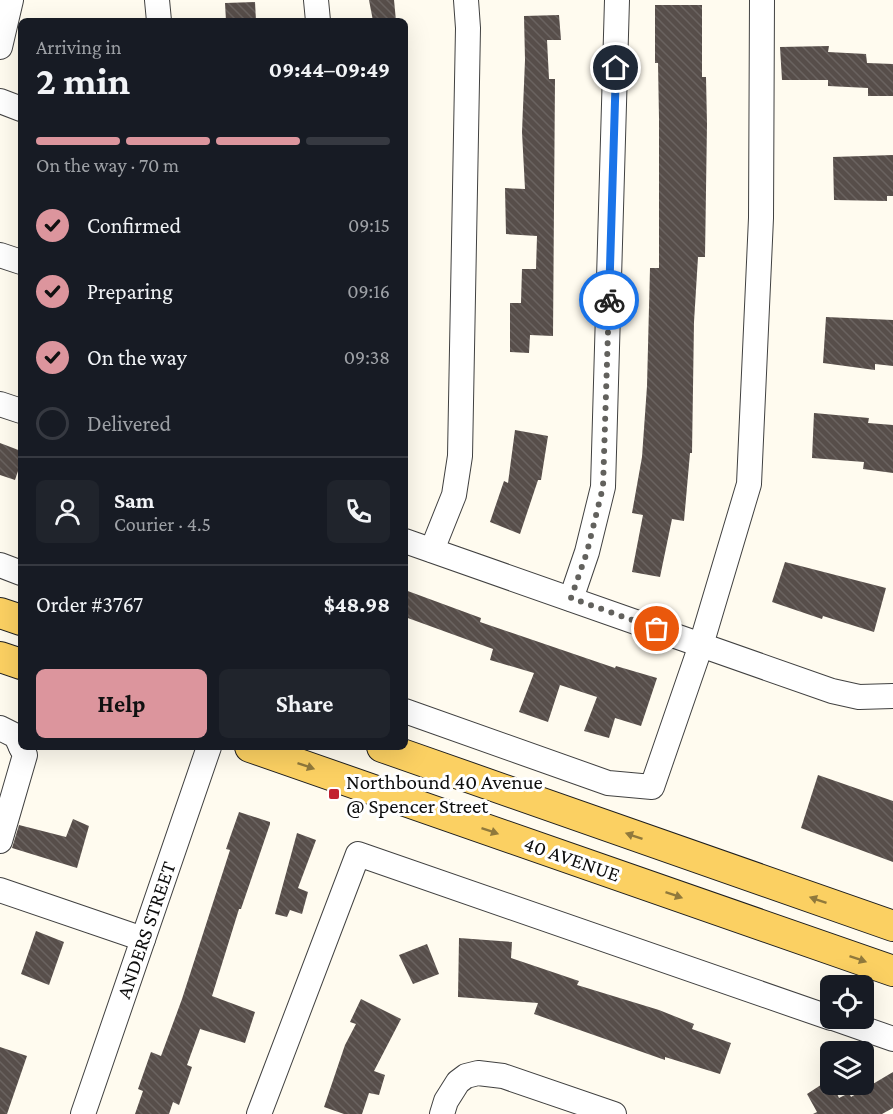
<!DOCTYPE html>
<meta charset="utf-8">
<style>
body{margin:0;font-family:"Crimson Pro",serif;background:#20242c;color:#f1f3f6;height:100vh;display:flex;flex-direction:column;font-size:22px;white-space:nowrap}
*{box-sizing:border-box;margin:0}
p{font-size:20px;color:#9ea1a6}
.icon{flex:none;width:33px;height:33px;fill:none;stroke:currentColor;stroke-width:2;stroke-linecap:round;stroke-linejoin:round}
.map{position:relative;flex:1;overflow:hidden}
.details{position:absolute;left:18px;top:18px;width:390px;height:732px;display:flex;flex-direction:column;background:#171b24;border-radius:9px;box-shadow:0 6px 24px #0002}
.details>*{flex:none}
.controls{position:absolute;left:820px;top:975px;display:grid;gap:12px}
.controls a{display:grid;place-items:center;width:54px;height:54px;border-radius:9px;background:#171b24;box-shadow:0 6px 24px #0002;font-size:30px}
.pin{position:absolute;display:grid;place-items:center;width:51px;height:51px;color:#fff;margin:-26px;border:3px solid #fff;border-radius:50%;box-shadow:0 2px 6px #0007}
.courier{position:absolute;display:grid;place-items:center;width:60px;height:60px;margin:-30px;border:4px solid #1a73e8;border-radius:50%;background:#fff;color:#222;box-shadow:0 2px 8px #0007}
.head em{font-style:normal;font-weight:700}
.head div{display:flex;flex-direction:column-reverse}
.head{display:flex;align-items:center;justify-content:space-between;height:102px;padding:0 18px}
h1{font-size:39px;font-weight:700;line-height:45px}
.bar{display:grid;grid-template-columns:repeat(4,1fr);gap:9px 6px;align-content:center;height:72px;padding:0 18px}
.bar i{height:8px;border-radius:4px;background:#363941}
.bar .active{background:#dc959d}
.bar p{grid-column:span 4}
.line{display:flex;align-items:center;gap:15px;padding:0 18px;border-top:2px solid #363941}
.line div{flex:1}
.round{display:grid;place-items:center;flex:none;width:63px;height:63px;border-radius:9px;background:#20242c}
ol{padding:0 18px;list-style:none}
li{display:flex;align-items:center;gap:18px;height:66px}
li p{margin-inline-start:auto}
li .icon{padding:6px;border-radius:50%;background:#dc959d;color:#111;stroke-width:4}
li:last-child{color:#9ea1a6}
li i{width:33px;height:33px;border:3px solid #363941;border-radius:50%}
.primary-button{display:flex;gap:12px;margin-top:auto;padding:12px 18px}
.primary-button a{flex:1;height:69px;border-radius:9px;background:#dc959d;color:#111;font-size:24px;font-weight:700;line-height:69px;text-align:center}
.primary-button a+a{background:#20242c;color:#f1f3f6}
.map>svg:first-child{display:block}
</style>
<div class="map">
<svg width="893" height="1114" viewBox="0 0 893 1114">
<defs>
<pattern id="building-back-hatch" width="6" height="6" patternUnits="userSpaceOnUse" patternTransform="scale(1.5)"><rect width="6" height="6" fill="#574e4a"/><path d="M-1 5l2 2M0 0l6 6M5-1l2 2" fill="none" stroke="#6a6360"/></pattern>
</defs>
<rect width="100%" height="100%" fill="#fffbef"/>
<g fill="url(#building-back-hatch)">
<polygon points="369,0 394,0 396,21 373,21"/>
<polygon points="255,2 256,21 226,21 225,3"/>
<polygon points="655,5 702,5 702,77 706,77 707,124 705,257 698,257 694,322 692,453 690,453 684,521 672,519 660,577 632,572 643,515 632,513 642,457 647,386 650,268 659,268 659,118 658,63 655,63"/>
<polygon points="559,15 561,40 547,40 549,79 555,79 553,336 530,335 529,353 510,352 510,303 521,303 522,269 536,269 537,236 506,234 505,188 525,189 522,132 525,60 524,16"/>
<polygon points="829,46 828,52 866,54 867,63 893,64 893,96 868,96 868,88 828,86 828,80 782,80 780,47"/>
<polygon points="893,155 893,196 887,196 887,201 834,200 833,157"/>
<polygon points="826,317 893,320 893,366 875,364 875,370 823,363"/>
<polygon points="814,413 869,418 868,423 893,425 893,473 863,469 864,462 812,458"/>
<polygon points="515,430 548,436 541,480 538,480 520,534 490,522 504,481 508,483"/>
<polygon points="0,443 21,451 21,462 15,480 0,475"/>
<polygon points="785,562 886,588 874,632 823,616 822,619 772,602"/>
<polygon points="405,590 481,618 480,622 615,668 616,666 657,678 641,726 615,718 609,738 584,731 597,697 560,685 548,722 519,712 534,673 490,660 493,649 405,617"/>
<polygon points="818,775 893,801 893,862 801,828"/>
<polygon points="239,812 270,822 270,824 241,909 239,909 212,996 255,1012 245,1043 200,1029 187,1065 192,1067 179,1105 173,1102 169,1114 135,1114 143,1091 138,1089 151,1052 161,1056 182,999 230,850 226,849"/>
<polygon points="73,819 89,826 77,868 12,848 19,825 66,837"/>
<polygon points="297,833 316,840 298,888 308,892 302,914 290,910 287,917 275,914"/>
<polygon points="36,931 64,942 49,985 21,974"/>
<polygon points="459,938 512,942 511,958 579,981 577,985 659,1010 694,1024 692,1029 731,1043 720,1074 665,1057 665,1060 534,1014 538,1003 458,997"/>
<polygon points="427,944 439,974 413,984 399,955"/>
<polygon points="361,999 401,1019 374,1071 385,1075 379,1095 369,1093 362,1114 344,1114 324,1107 345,1045 356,1024 350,1022"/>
<polygon points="0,1047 27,1056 7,1114 0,1114"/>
<polygon points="893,1072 893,1108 882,1114 813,1114 817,1112 807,1094 830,1079 839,1098 849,1093 851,1097"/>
</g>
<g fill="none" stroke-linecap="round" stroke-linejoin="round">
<defs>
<g id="minor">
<polyline points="157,0 159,21"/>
<polyline points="316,0 318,21"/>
<polyline points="0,47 11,0"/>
<polyline points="0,101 21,109"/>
<polyline points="0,255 21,262"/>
<polyline points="0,404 21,411"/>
<polyline points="405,541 832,691 859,697 893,696"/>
<polyline points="432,550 454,495 460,456 468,28 466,0"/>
<polyline points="0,565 21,573"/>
<polyline points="571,599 587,552 603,487 617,0"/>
<polyline points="405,711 608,783 652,787 701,645 749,484 761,218 762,0"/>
<polyline points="0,728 16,736 21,747"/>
<polyline points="0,841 25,755 21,747"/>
<polyline points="0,890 143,939"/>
<polyline points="833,1018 893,1039"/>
<polyline points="83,1114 209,747"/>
<polyline points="259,1114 358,854 831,1018"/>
<polyline points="442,1114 446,1101 458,1082 466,1076 478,1073 503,1076 614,1114"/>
</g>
<g id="major">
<polyline points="0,613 21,620"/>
<polyline points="0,657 21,664"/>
<polyline points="250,747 893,971"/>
<polyline points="382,747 893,926"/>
</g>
</defs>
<use href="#minor" stroke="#414141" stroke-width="26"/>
<use href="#major" stroke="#1f1f1f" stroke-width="32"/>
<use href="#minor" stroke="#fff" stroke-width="24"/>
<use href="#major" stroke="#fbd062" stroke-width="30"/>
</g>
<defs><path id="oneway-solid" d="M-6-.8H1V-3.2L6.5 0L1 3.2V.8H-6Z" transform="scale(1.5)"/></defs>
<g fill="#90793c">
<use href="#oneway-solid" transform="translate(306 766) rotate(19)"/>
<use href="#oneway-solid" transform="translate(490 831) rotate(19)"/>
<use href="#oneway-solid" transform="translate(634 836) rotate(-161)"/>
<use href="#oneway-solid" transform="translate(674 895) rotate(19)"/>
<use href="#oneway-solid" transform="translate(818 900) rotate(-161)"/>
<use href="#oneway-solid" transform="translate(858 959) rotate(19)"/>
</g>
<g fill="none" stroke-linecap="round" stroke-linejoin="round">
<polyline stroke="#62615d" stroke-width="6" stroke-dasharray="0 10.8" points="609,300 603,487 587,552 571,598 657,629"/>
<polyline stroke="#1a73e8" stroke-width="8" points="609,300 616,68"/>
</g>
<rect fill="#c22230" stroke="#fff" stroke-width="2" x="328" y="788" width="12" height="12" rx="3"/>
<g text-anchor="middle" stroke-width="6" stroke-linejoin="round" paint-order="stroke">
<g font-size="21" fill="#0e0e0e" stroke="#fff" text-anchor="start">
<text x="346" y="789">Northbound 40 Avenue<tspan x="346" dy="24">@ Spencer Street</tspan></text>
</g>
<g font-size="21" fill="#0e0e0e" stroke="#fff">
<text transform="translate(572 859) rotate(19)" y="7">40 AVENUE</text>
<text transform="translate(146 930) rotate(-71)" y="7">ANDERS STREET</text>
</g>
</g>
</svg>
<div class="controls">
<a><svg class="icon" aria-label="locate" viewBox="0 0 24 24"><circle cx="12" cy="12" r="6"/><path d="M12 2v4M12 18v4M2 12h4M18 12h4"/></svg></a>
<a><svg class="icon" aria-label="layers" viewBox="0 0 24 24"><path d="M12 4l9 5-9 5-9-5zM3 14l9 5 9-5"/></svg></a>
</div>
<div class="pin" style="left:657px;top:629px;background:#ea580c"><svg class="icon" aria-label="bag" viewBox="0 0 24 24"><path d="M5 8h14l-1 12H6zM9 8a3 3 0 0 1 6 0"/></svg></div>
<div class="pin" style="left:616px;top:68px;background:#1f2937"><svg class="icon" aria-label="home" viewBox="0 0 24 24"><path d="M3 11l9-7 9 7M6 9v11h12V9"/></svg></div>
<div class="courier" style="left:609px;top:300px"><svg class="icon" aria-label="bike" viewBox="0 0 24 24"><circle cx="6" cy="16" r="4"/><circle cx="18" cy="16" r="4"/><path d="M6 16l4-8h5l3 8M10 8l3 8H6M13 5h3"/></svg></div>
<section class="details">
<div class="head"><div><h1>2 min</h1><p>Arriving in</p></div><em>09:44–09:49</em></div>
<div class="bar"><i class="active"></i><i class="active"></i><i class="active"></i><i></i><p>On the way · 70 m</p></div>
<ol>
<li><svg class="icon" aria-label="check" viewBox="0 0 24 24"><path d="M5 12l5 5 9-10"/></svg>Confirmed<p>09:15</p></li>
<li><svg class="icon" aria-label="check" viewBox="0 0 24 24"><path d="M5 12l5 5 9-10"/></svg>Preparing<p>09:16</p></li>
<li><svg class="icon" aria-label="check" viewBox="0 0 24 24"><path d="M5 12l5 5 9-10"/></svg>On the way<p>09:38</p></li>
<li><i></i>Delivered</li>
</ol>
<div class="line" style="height:108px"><a class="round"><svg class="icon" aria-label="person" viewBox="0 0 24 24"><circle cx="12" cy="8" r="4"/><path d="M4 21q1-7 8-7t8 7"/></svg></a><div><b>Sam</b><p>Courier · 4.5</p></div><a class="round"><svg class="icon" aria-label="phone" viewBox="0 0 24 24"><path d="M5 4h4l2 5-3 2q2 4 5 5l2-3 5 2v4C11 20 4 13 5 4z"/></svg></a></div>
<div class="line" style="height:78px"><div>Order #3767</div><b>$48.98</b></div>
<div class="primary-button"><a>Help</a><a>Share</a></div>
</section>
</div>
